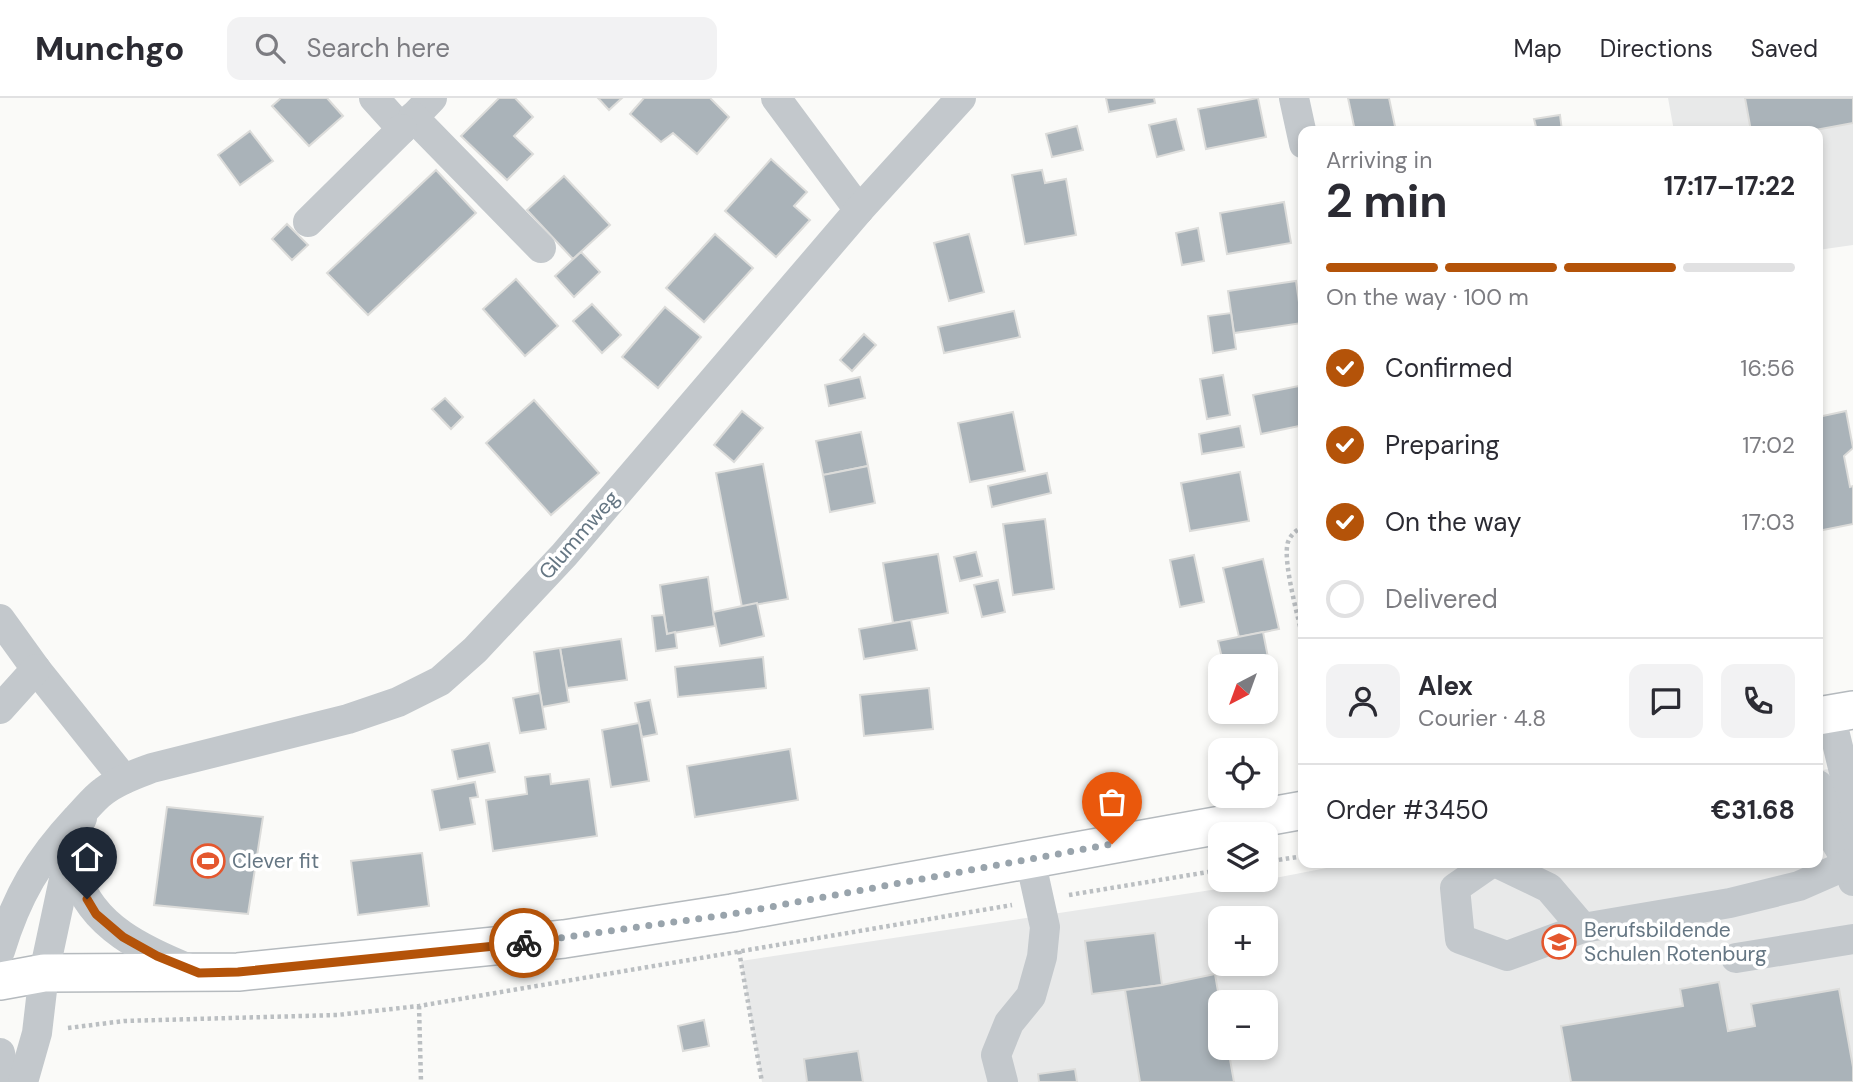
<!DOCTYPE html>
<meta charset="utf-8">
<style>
body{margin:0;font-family:"DM Sans",sans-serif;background:#f2f2f3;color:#2b2b33;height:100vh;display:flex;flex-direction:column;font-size:26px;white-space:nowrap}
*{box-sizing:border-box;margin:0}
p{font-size:23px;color:#7c7c81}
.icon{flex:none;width:38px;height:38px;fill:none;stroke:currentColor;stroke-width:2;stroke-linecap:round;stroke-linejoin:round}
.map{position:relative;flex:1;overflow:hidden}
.details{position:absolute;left:1298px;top:28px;width:525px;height:742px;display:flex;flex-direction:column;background:#fff;border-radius:14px;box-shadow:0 4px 10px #0003}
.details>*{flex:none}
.needle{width:46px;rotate:221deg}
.controls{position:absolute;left:1208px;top:556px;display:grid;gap:14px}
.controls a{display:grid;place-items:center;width:70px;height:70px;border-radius:14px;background:#fff;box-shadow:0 4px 10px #0003;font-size:35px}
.pin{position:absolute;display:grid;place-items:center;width:60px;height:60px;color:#fff;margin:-72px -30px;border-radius:50% 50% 50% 0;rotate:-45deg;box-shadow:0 0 7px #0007}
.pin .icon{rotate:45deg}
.courier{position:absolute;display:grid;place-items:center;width:70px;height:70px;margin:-35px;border:5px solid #b45309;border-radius:50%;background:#fff;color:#222;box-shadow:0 2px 9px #0007}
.headline em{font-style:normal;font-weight:700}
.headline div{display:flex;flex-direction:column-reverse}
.headline{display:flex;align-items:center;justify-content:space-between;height:119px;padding:0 28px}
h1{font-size:46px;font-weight:700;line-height:52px}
.bar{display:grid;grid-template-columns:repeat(4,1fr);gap:10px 7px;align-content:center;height:84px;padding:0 28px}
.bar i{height:9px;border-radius:5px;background:#e1e1e2}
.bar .selected{background:#b45309}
.bar p{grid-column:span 4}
.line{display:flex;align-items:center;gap:18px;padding:0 28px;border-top:2px solid #e1e1e2}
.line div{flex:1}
.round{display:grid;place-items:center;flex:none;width:74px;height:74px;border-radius:14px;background:#f2f2f3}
ol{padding:0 28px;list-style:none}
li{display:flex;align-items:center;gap:21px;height:77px}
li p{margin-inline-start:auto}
li .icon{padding:7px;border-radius:50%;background:#b45309;color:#fff;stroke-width:4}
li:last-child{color:#7c7c81}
li i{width:38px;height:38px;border:4px solid #e1e1e2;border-radius:50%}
header{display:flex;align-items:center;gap:42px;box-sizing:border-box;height:98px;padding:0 35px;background:#fff;border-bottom:2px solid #e1e1e2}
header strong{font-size:33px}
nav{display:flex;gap:38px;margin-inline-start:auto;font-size:24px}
.search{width:490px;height:63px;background:#f2f2f3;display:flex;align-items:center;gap:18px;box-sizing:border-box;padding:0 24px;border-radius:14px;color:#7c7c81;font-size:26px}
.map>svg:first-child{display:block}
</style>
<header>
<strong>Munchgo</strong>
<div class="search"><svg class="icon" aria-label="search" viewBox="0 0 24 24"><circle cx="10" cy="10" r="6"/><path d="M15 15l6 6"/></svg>Search here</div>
<nav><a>Map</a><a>Directions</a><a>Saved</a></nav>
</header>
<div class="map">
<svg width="1853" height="984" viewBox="0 0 1853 984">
<rect width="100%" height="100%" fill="#fafaf8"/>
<g fill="#e8e9e9" fill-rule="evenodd">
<polygon points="1668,0 1853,0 1853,147 1818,152 1818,33 1674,33"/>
<path d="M 1853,666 L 1853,984 L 762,984 L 741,863 L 1218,791 L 1352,765 L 1818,765 L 1818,673 ZM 1220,821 L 1265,821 L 1265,866 L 1220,866 ZM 1220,905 L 1265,905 L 1265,950 L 1220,950 Z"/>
</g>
<g fill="#aab3b9" stroke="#dcdcda" stroke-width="2">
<polygon points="281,0 327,0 343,18 309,48 272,8"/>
<polygon points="499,0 515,0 533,19 514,38 533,56 507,82 461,38"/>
<polygon points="598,0 622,0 609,12"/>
<polygon points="644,0 710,0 729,19 697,56 673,35 661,44 630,16"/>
<polygon points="1106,0 1154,0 1155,5 1109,14"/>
<polygon points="1258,0 1266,39 1206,51 1198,11"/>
<polygon points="1348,0 1389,0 1396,33 1355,33"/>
<polygon points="1745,0 1853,0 1853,25 1810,33 1751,33"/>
<polygon points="1560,17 1562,33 1537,33 1534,21"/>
<polygon points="1176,21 1184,52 1157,59 1149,27"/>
<polygon points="1077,28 1083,52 1052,59 1046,36"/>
<polygon points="250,33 273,63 240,87 218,57"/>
<polygon points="771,61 807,94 794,108 810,122 776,159 725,113"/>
<polygon points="436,72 476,115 368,217 327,175"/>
<polygon points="1042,72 1045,85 1066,81 1076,137 1025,146 1012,77"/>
<polygon points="564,78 610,127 573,161 527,112"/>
<polygon points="1284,104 1291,145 1227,156 1220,115"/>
<polygon points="287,126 308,147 292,162 272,141"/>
<polygon points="1198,130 1204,163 1182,167 1176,135"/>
<polygon points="715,136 753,170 704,224 666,190"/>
<polygon points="969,136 984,194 949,203 934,145"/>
<polygon points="581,154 600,174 574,199 555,178"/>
<polygon points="516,181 558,228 525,258 483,211"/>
<polygon points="1296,183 1302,225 1234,235 1228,193"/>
<polygon points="592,206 621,237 602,255 573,223"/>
<polygon points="665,209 701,239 658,290 622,259"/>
<polygon points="1014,213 1020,239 944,255 938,229"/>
<polygon points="1231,215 1236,251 1213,255 1208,218"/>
<polygon points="864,236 876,247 852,273 840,262"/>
<polygon points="1223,277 1230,317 1207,321 1200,281"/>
<polygon points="860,279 865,300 829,308 825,287"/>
<polygon points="1304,287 1304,327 1261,336 1253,297"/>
<polygon points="445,300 463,319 451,331 432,311"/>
<polygon points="534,302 599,375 551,417 486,345"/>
<polygon points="742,313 763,330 734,364 714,347"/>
<polygon points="1846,313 1853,350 1844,358 1850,389 1853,388 1853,426 1818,433 1818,319"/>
<polygon points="1013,314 1025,373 970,384 958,325"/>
<polygon points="1240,328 1244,349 1202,356 1199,336"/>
<polygon points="861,334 868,368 823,377 816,343"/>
<polygon points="763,366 788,501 742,509 716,375"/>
<polygon points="868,368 875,405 830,414 823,377"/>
<polygon points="1240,374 1249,423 1190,433 1181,385"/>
<polygon points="1047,375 1051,395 992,409 988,388"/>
<polygon points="1045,421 1054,491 1013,497 1003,426"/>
<polygon points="976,454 982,478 960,483 954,459"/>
<polygon points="938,456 948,515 893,525 883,465"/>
<polygon points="1194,457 1204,504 1180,509 1170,462"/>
<polygon points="1263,461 1279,531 1239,539 1223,470"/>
<polygon points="708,479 715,528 667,536 660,487"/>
<polygon points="998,482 1005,514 982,519 974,487"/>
<polygon points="757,505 764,538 720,548 713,514"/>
<polygon points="664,517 667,536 675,534 677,550 656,553 652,518"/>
<polygon points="911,522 917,552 864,561 859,531"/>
<polygon points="1263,534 1274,590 1265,592 1265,569 1224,569 1218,543"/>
<polygon points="621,541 627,582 567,590 560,550"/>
<polygon points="560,550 569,604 542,609 534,554"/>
<polygon points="763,559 766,590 678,599 675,569"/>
<polygon points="929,590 933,631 864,638 860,597"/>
<polygon points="540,595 546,631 520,635 513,600"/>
<polygon points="650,602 657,636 642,639 635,605"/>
<polygon points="639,625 649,683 611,689 602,632"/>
<polygon points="489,645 495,674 458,681 452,652"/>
<polygon points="790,651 798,702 695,719 687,668"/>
<polygon points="550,676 551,686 589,681 597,738 493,753 486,702 527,696 525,679"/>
<polygon points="475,684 478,699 470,700 475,726 440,732 432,692"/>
<polygon points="167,709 263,719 248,816 154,807"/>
<polygon points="422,755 429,808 358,817 351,763"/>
<polygon points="1155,835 1162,887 1092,896 1085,843"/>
<polygon points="1215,876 1220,905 1220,950 1228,950 1234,984 1140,984 1125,892 1162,887"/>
<polygon points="1719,884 1728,933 1755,928 1751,906 1839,891 1853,969 1853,984 1571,984 1561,928 1683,908 1680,891"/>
<polygon points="704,922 709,948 683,953 678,928"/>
<polygon points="858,953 863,984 807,984 804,961"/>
<polygon points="1075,971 1077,984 1039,984 1038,976"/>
</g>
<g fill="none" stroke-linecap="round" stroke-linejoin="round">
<defs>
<g id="major">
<polyline points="1818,618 1853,612"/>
<polyline points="0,883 44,875 238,874 564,841 732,815 1304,712"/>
</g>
</defs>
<use href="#major" stroke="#b5babe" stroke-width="40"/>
<g stroke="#bbbfc2" stroke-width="4.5" stroke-dasharray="3.5 3.5" stroke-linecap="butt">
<path d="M 1304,429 C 1297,431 1291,436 1288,444 C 1282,463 1299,522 1304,545"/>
<polyline points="1265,764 1304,758"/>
<polyline points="1069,797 1220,772"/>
<polyline points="739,853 762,984"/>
<polyline points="419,908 421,984"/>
<polyline points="68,930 124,923 337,917 419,908 1012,807"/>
</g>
<g stroke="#c3c8cc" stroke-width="30">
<polyline points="374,0 402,31 432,0"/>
<polyline points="776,0 859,112"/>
<polyline points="1294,0 1304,46"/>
<polyline points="413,19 541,150"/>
<polyline points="308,124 402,31"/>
<polyline points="0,521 36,571 124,681"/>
<polyline points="0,611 36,571"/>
<polyline points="1830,616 1845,678 1853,730"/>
<polyline points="1818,687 1829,733 1849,766 1853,783"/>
<path d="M 82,720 C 78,730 69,744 70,755 C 70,762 74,770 76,776 C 91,829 145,853 192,872"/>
<polyline points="1491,765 1455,790 1460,841 1507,858 1583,830 1730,805 1799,788 1849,766"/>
<polyline points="1497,765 1549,790 1583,830"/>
<path d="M 0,853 C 17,797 38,762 77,720 C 86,711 94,700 104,693 C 118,682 136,676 152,670 L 348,621 L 398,604 L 440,583 L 475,552 L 564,457 L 859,112 L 961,0"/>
<polyline points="1736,860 1853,841"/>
<polyline points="0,955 6,984"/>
<polyline points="23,984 37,935 44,875 69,758"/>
<polyline points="1003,984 996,957 1009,925 1031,898 1042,859 1045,829 1030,761"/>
</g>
<use href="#major" stroke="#fff" stroke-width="37"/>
</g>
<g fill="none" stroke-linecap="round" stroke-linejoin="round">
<polyline stroke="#99a4ac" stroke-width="7" stroke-dasharray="0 12.6" points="524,845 732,816 1112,746"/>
<polyline stroke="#b45309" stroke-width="9" points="87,801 96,816 123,839 157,858 199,875 238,874 524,845"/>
</g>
<defs>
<symbol id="stadium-ring" viewBox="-11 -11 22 22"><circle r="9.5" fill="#fff" stroke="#e4572e" stroke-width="1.5"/><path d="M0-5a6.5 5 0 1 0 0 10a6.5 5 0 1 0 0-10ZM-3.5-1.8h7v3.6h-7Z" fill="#e4572e"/></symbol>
<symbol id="school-ring" viewBox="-11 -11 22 22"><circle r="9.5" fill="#fff" stroke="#e4572e" stroke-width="1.5"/><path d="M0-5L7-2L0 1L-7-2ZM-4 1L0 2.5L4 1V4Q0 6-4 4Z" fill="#e4572e"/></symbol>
</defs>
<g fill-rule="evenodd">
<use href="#stadium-ring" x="189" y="744" width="38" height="38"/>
<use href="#school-ring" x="1540" y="825" width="38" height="38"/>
</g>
<g text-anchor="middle" stroke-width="7" stroke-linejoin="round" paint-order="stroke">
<g font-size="21" fill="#657683" stroke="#fff">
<text transform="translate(579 437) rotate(-49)" y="7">Glummweg</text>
</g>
<g font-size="21" fill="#657683" stroke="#fff" text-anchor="start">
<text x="232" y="770">Clever fit</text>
<text x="1584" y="839">Berufsbildende<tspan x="1584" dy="24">Schulen Rotenburg</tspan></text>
</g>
</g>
</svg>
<div class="controls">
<a><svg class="needle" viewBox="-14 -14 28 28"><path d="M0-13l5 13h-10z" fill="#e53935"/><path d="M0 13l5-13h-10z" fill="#7c7c81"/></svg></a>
<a><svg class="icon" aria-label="locate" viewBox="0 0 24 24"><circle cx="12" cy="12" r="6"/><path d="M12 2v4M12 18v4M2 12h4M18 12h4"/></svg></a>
<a><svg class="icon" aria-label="layers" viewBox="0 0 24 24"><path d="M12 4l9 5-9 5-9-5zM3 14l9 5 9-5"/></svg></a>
<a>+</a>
<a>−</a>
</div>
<div class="pin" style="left:1112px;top:746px;background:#ea580c"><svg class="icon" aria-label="bag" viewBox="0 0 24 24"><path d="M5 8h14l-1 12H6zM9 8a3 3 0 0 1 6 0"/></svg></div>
<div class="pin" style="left:87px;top:801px;background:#1f2937"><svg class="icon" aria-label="home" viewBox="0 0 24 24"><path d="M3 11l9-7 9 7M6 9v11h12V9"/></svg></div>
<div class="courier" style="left:524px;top:845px"><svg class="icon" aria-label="bike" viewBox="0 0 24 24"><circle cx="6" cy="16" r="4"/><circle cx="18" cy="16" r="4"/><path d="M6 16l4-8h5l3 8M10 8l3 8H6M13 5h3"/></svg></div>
<section class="details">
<div class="headline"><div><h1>2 min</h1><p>Arriving in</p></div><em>17:17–17:22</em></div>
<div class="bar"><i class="selected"></i><i class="selected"></i><i class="selected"></i><i></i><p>On the way · 100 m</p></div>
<ol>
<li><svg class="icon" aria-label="check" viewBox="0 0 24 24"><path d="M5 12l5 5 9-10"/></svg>Confirmed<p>16:56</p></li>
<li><svg class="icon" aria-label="check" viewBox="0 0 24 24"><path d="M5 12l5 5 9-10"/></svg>Preparing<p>17:02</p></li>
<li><svg class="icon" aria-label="check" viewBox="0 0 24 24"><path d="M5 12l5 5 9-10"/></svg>On the way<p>17:03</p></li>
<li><i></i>Delivered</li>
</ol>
<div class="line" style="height:126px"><a class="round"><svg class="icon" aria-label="person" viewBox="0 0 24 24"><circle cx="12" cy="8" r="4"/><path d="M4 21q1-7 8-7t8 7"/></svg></a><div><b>Alex</b><p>Courier · 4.8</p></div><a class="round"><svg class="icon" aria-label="chat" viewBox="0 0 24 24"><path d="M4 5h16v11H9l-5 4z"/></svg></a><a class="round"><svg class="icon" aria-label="phone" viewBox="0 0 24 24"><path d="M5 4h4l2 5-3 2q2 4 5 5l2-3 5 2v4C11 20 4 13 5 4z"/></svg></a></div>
<div class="line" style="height:91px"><div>Order #3450</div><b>€31.68</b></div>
</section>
</div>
